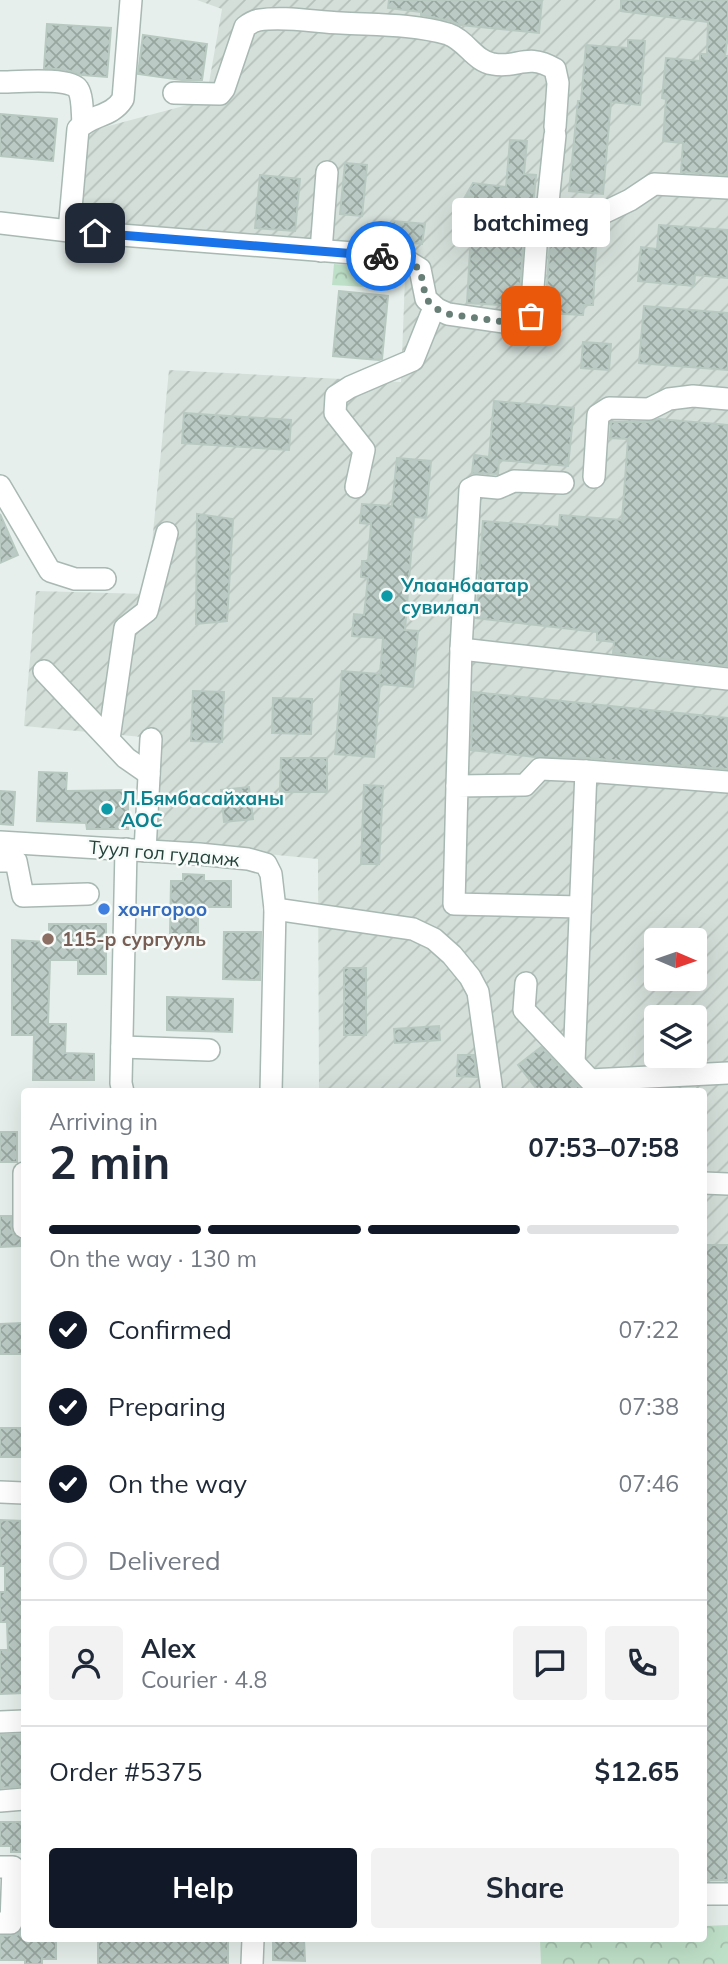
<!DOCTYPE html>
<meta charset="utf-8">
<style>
body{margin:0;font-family:Mulish,sans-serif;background:#f2f2f3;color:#1f2937;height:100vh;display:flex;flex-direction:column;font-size:26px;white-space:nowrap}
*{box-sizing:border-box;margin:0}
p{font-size:23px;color:#747a83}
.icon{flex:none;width:38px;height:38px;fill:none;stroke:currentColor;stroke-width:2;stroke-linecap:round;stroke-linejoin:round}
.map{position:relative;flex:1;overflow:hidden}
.drawer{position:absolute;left:21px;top:1088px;width:686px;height:854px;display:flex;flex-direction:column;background:#fff;border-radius:7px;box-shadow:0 7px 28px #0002}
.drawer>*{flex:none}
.needle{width:46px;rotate:92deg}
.tools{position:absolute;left:644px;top:928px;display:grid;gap:14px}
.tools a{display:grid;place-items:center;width:63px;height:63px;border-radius:7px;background:#fff;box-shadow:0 7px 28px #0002;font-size:35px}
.pin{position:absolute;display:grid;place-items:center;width:60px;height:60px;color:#fff;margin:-30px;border-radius:14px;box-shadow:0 4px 10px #0006}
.courier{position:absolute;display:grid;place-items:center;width:70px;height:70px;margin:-35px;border:5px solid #1a73e8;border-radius:50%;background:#fff;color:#222;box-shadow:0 2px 9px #0007}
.bubble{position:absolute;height:49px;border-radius:7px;background:#fff;box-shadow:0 7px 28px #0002;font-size:23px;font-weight:700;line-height:49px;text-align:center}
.head em{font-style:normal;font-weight:700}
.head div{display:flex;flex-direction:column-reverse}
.head{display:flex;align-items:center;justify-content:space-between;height:119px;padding:0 28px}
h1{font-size:46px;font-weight:700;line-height:52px}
.bar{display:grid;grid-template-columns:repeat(4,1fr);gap:10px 7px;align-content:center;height:84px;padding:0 28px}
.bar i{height:9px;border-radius:5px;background:#e0e1e3}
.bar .current{background:#111827}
.bar p{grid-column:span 4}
.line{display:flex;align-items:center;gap:18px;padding:0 28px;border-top:2px solid #e0e1e3}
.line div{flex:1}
.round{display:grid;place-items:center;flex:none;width:74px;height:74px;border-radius:7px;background:#f2f2f3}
ol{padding:0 28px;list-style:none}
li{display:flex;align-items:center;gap:21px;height:77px}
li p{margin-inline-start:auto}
li .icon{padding:7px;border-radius:50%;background:#111827;color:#fff;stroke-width:4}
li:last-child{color:#747a83}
li i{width:38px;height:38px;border:4px solid #e0e1e3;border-radius:50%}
.action{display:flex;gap:14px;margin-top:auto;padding:14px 28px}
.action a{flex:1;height:80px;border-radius:7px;background:#111827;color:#fff;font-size:28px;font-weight:700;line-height:80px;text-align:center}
.action a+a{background:#f2f2f3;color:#1f2937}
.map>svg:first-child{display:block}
</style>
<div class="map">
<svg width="728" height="1964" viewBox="0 0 728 1964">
<defs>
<pattern id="industrial-furrows" width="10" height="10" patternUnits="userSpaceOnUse" patternTransform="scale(1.75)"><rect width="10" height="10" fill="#d4dfda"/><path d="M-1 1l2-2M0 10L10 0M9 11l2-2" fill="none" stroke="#b6c1bc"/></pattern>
<pattern id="forest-crowns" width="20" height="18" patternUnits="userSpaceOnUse" patternTransform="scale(1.75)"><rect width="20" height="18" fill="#bfe0c8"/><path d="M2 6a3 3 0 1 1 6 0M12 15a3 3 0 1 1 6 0" fill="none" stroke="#a4c1ad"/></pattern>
<pattern id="building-cross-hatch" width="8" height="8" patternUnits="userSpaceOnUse" patternTransform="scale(1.75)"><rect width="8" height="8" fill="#bbcac4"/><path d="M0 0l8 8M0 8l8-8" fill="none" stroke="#98a6a0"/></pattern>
</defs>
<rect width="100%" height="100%" fill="#e6efeb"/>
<path fill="url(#industrial-furrows)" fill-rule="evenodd" d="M 197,0 L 728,0 L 728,1887 L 704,1887 L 704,1092 L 319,1092 L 318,859 L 137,841 L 142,737 L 24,726 L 36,591 L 147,594 L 169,370 L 401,382 L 406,252 L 79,225 L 86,132 L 206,100 L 222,9 ZM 656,940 L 695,940 L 695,978 L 656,978 ZM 656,1017 L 695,1017 L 695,1055 L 656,1055 Z"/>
<g fill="url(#forest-crowns)">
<polygon points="334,264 367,266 366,287 332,285"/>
<polygon points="728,1925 728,1964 541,1964 540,1939 704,1939 704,1926"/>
</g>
<g fill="url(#building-cross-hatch)" stroke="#b8c9c2" stroke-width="2">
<polygon points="389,0 542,0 539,33 460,25 451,21 421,15 421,12 388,8"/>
<polygon points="621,0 728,0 728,32 725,56 728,56 728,175 681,172 683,143 663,141 666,99 662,98 666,58 700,61 700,54 707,54 708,22 621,11"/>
<polygon points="47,24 111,28 107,77 82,75 67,70 44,68"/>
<polygon points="143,35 207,44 202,80 182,80 138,74"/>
<polygon points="628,40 645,41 640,105 611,102 603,194 569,191 578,101 581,101 586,45 628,48"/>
<polygon points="0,114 57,119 53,161 0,156"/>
<polygon points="510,140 527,141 524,174 536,175 533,207 527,211 525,218 519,306 467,303 473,197 465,197 473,183 506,187"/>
<polygon points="345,163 367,165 362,216 340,214"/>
<polygon points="260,175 300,179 295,231 255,228"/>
<polygon points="393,221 425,224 422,244 391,241"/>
<polygon points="557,223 597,227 593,305 584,305 583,315 545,313 551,227"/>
<polygon points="659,225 728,230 728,278 695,275 694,286 638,281 641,247 657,249"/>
<polygon points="339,291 388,296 382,359 379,360 333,356"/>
<polygon points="644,306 728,313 728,370 639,363"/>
<polygon points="583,342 611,344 609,370 581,368"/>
<polygon points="494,401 574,408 568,466 499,460 498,474 472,473 474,455 489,457"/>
<polygon points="184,413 291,420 289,450 182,443"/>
<polygon points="659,419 728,425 728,666 613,653 614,642 597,640 597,632 476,618 483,521 559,527 560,515 622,520 628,439 610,438 611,422 649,422"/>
<polygon points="397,458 431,461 426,518 414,517 405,630 418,631 413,687 380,684 374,757 335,754 342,671 380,674 383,638 352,636 354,614 364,615 368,578 361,577 362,561 368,561 371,524 360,523 362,504 392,506"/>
<polygon points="0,514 18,555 0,563"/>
<polygon points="197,514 233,519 227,621 196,624"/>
<polygon points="193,691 224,692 222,742 191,741"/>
<polygon points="473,692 728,718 728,769 587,758 536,757 471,750"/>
<polygon points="273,698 312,699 311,734 272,733"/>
<polygon points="281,758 327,758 327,792 280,792"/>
<polygon points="39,772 67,773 66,791 128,790 128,829 87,829 86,823 37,821"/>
<polygon points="364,785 383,786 379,864 361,864"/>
<polygon points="249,787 253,819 224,822 221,790"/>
<polygon points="0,791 15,792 13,825 0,824"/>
<polygon points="183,874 204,875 204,881 231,881 231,907 198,907 198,934 170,934 171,881 183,881"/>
<polygon points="49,924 106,924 106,974 78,974 78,960 50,960 48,1024 66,1024 65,1053 94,1054 94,1080 33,1080 34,1035 12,1035 12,940 49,942"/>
<polygon points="224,932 261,932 260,980 223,979"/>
<rect x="344" y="968" width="22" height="67"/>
<polygon points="167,997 233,999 232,1032 167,1030"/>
<polygon points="439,1026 440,1040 395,1043 394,1029"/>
<polygon points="541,1047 582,1090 583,1092 539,1092 518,1065"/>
<polygon points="458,1055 474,1055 477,1077 457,1076"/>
<rect x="0" y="1132" width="17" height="30"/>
<polygon points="0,1216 11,1216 12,1233 21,1239 21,1246 0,1247"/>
<rect x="704" y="1245" width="24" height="635"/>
<polygon points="22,1323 22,1354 0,1354 0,1324"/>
<rect x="0" y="1428" width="24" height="29"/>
<polygon points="0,1520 24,1521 24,1693 0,1694 0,1650 8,1650 7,1622 0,1622 0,1592 5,1592 5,1566 0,1566"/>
<polygon points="24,1734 24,1786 0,1788 0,1735"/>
<polygon points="0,1822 24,1822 24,1852 11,1852 11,1846 0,1846"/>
<polygon points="24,1923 24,1939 56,1939 56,1959 42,1959 42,1964 25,1964 25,1960 0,1960 0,1936 17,1935 22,1930"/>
<polygon points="273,1939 304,1939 305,1961 273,1960"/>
<polygon points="98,1940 228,1941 228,1964 98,1964"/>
</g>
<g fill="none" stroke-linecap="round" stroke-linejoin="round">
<defs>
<g id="minor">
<path d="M 0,82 C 15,82 71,77 78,89 C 83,97 82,114 83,123"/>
<path d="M 174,93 L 220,94 L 224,89 L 245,27 C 250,23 253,21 259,20 C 285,16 315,22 341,23 C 376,25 414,24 448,34 C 466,40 474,61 493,64 C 518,69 526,52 555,69 L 558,83 L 555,127"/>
<polyline points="547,212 555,135"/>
<polyline points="0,223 69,231 379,255 407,261 420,269 426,299 437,309 448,314 511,323 531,316 538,219 554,210 601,214 630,200 654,184 728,188"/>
<path d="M 69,231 L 78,129 C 91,114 111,118 123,99 L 131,0"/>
<polyline points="321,251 327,172"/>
<polyline points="594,477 598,415 609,408 649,409 669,399 693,396 728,399"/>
<polyline points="0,486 50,571 75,579 105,579"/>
<polyline points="356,487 364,450 335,413 336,396 350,387 413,360 431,315 437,309"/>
<polyline points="461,649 728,679"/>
<polyline points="44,671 126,758 149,774"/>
<polyline points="109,739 125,628 147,611 167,533"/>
<polyline points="457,786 461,649 470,489 476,486 498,488 514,481 563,483"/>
<polyline points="0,842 199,854 248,859 266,864 271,874 275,909 271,1092"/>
<polyline points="145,851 151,739"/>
<polyline points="0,861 16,861 23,896 88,894"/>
<polyline points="580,907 454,904 457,786 525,785 540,769 586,771"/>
<polyline points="275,909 413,929 434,939 452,955 470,977 478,992 492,1092"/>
<polyline points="526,983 524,1010 590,1080 728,1073"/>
<polyline points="122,1047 209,1050"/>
<polyline points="574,1063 586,771 728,782"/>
<polyline points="123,1092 121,1083 126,849"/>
<polyline points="24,1173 24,1227"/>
<polyline points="704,1183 728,1184"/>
<polyline points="0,1492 24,1493"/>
<polyline points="0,1722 24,1721"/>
<polyline points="0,1801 24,1799"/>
<polyline points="0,1867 13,1867 11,1923 0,1923"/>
<polyline points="704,1894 728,1894"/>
<polyline points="252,1964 253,1939"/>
</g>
</defs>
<use href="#minor" stroke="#a8b8b2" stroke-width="24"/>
<use href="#minor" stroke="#fff" stroke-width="21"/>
</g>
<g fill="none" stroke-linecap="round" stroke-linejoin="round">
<polyline stroke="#687f78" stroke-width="7" stroke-dasharray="0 12.6" points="381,256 407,261 420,269 426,299 437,309 448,314 511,323 531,316"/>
<polyline stroke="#1a73e8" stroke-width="9" points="95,233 381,256"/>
</g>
<g fill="#0f9aa8" stroke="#f7fbf9" stroke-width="2.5">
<circle cx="387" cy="596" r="7"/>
<circle cx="107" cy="809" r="7"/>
</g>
<circle fill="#3f7fe0" stroke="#f7fbf9" stroke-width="2.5" cx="104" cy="909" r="7"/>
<circle fill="#8d6e63" stroke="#f7fbf9" stroke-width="2.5" cx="48" cy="939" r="7"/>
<g text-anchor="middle" stroke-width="5" stroke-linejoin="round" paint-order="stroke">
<g font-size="19" font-weight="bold" fill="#0d838f" stroke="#f7fbf9" text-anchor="start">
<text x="401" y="592">Улаанбаатар<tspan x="401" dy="22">сувилал</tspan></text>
<text x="121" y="805">Л.Бямбасайханы<tspan x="121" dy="22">АОС</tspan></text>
</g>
<g font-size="19" fill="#24423a" stroke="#f7fbf9">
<text transform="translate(164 853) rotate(5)" y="7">Туул гол гудамж</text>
</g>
<g font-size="19" font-weight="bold" fill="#366cbe" stroke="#f7fbf9" text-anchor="start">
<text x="118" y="916">хонгороо</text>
</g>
<g font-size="19" font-weight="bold" fill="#785e54" stroke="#f7fbf9" text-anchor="start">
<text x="62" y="946">115-р сургууль</text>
</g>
</g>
</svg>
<div class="tools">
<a><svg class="needle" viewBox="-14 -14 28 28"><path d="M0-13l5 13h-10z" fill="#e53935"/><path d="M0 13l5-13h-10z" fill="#747a83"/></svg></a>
<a><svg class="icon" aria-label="layers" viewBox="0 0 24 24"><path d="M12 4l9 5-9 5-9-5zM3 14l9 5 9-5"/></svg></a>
</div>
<div class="pin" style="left:531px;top:316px;background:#ea580c"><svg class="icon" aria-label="bag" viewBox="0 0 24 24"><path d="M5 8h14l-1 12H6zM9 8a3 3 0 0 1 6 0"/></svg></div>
<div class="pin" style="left:95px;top:233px;background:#1f2937"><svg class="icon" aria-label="home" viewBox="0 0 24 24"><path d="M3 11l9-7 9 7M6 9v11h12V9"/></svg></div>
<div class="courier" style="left:381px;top:256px"><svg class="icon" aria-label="bike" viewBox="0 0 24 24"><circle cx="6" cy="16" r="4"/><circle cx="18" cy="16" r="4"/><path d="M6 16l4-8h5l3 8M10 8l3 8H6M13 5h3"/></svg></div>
<div class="bubble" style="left:452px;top:198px;width:158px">batchimeg</div>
<section class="drawer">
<div class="head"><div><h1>2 min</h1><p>Arriving in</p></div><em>07:53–07:58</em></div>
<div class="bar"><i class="current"></i><i class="current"></i><i class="current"></i><i></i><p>On the way · 130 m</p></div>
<ol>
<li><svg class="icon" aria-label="check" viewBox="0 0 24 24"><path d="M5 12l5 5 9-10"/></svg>Confirmed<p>07:22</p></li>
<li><svg class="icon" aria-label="check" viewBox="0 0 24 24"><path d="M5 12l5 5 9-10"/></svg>Preparing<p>07:38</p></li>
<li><svg class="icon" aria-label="check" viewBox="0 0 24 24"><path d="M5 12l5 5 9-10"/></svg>On the way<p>07:46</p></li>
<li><i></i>Delivered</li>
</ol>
<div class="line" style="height:126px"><a class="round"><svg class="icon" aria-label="person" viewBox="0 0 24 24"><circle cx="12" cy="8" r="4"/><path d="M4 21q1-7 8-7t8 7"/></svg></a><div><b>Alex</b><p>Courier · 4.8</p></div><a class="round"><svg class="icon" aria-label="chat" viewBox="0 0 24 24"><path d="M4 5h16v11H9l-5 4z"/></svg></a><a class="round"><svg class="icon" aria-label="phone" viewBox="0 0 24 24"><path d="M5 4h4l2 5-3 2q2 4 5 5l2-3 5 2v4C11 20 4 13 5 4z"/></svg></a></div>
<div class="line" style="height:91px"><div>Order #5375</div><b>$12.65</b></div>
<div class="action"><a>Help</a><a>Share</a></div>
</section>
</div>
